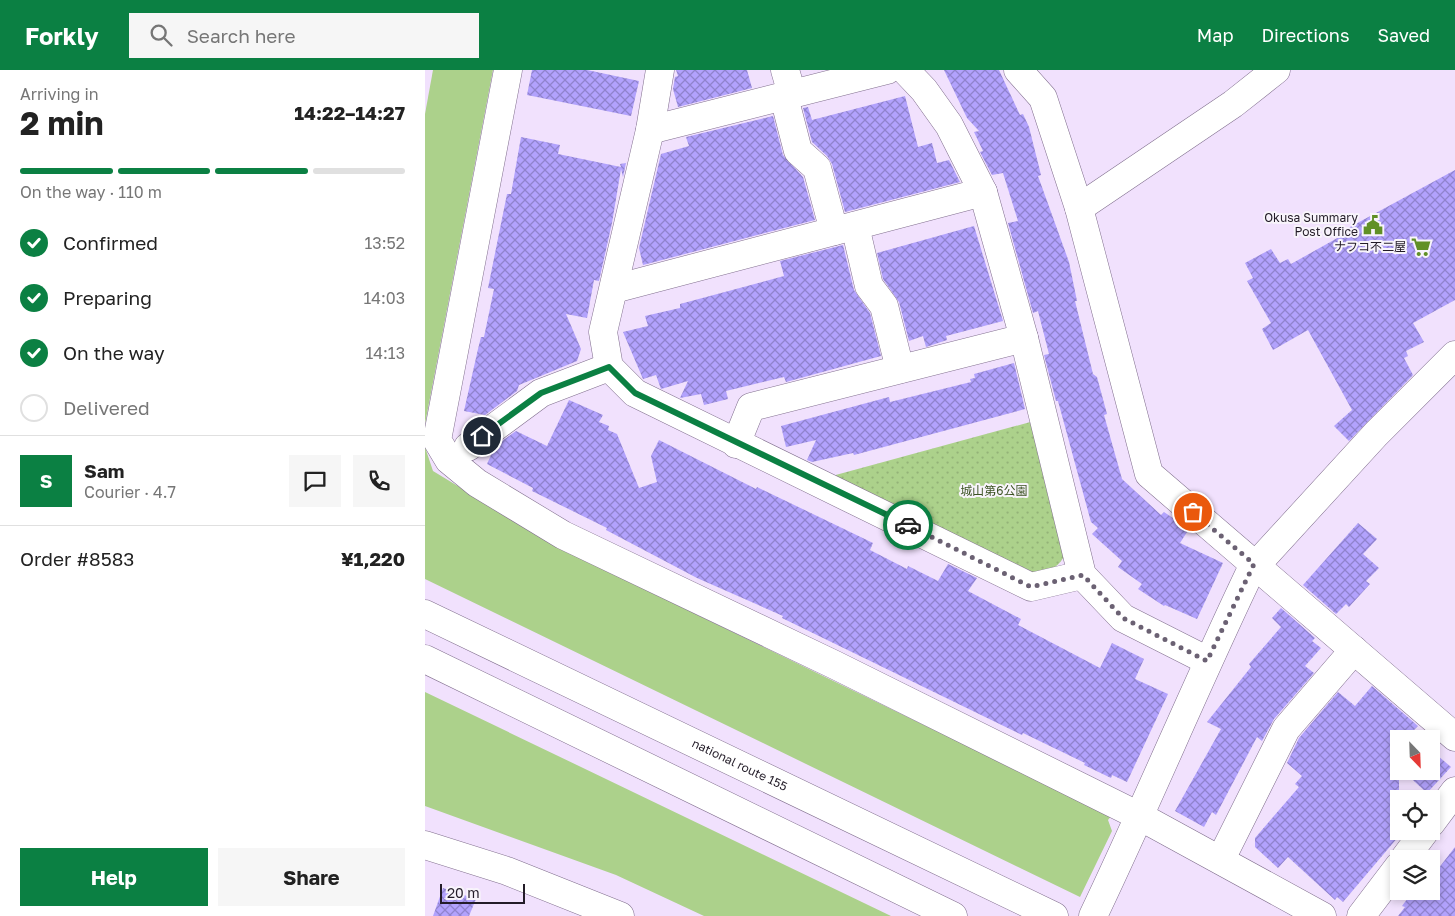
<!DOCTYPE html>
<meta charset="utf-8">
<style>
body{margin:0;font-family:"Golos Text","Noto Sans JP",sans-serif;background:#f6f6f6;color:#222;height:100vh;display:flex;flex-direction:column;font-size:19px;white-space:nowrap}
*{box-sizing:border-box;margin:0}
p{font-size:16px;color:#767676}
.icon{flex:none;width:28px;height:28px;fill:none;stroke:currentColor;stroke-width:2;stroke-linecap:round;stroke-linejoin:round}
.map{position:relative;flex:1;overflow:hidden}
.drawer{display:flex;flex-direction:column;background:#fff;width:425px}
.drawer>*{flex:none}
.needle{width:32px;rotate:157deg}
.fabs{position:absolute;left:965px;top:660px;display:grid;gap:10px}
.fabs a{display:grid;place-items:center;width:50px;height:50px;border-radius:0px;background:#fff;box-shadow:0 2px 8px #0003;font-size:25px}
.scale{position:absolute;left:15px;bottom:12px;width:85px;box-sizing:border-box;padding-left:5px;border:2px solid #231c28;border-top:0;font-size:14px;line-height:18px;white-space:nowrap;color:#231c28;-webkit-text-stroke:4px #f8f4fb;paint-order:stroke}
.pin{position:absolute;display:grid;place-items:center;width:42px;height:42px;color:#fff;margin:-21px;border:2px solid #fff;border-radius:50%;box-shadow:0 1px 5px #0007}
.courier{position:absolute;display:grid;place-items:center;width:50px;height:50px;margin:-25px;border:4px solid #0b8043;border-radius:50%;background:#fff;color:#222;box-shadow:0 1px 6px #0007}
.overview em{font-style:normal;font-weight:700}
.overview div{display:flex;flex-direction:column-reverse}
.overview{display:flex;align-items:center;justify-content:space-between;height:85px;padding:0 20px}
h1{font-size:32px;font-weight:700;line-height:38px}
.bar{display:grid;grid-template-columns:repeat(4,1fr);gap:8px 5px;align-content:center;height:60px;padding:0 20px}
.bar i{height:6px;border-radius:4px;background:#e0e0e0}
.bar .current{background:#0b8043}
.bar p{grid-column:span 4}
.line{display:flex;align-items:center;gap:12px;padding:0 20px;border-top:1px solid #e0e0e0}
.line div{flex:1}
.round{display:grid;place-items:center;flex:none;width:52px;height:52px;border-radius:0px;background:#f6f6f6}
ol{padding:0 20px;list-style:none}
li{display:flex;align-items:center;gap:15px;height:55px}
li p{margin-inline-start:auto}
li .icon{padding:5px;border-radius:50%;background:#0b8043;color:#fff;stroke-width:4}
li:last-child{color:#767676}
li i{width:28px;height:28px;border:2px solid #e0e0e0;border-radius:50%}
.action{display:flex;gap:10px;margin-top:auto;padding:10px 20px}
.action a{flex:1;height:58px;border-radius:0px;background:#0b8043;color:#fff;font-size:20px;font-weight:700;line-height:58px;text-align:center}
.action a+a{background:#f6f6f6;color:#222}
header{display:flex;align-items:center;gap:30px;box-sizing:border-box;height:70px;padding:0 25px;background:#0b8043;color:#fff}
header strong{font-size:24px}
nav{display:flex;gap:28px;margin-inline-start:auto;font-size:18px}
.search{width:350px;height:45px;background:#f6f6f6;display:flex;align-items:center;gap:12px;box-sizing:border-box;padding:0 18px;border-radius:0px;color:#767676;font-size:19px}
main{display:flex;flex:1;min-height:0}
.map>svg:first-child{display:block}
</style>
<header>
<strong>Forkly</strong>
<div class="search"><svg class="icon" aria-label="search" viewBox="0 0 24 24"><circle cx="10" cy="10" r="6"/><path d="M15 15l6 6"/></svg>Search here</div>
<nav><a>Map</a><a>Directions</a><a>Saved</a></nav>
</header>
<main>
<section class="drawer">
<div class="overview"><div><h1>2 min</h1><p>Arriving in</p></div><em>14:22–14:27</em></div>
<div class="bar"><i class="current"></i><i class="current"></i><i class="current"></i><i></i><p>On the way · 110 m</p></div>
<ol>
<li><svg class="icon" aria-label="check" viewBox="0 0 24 24"><path d="M5 12l5 5 9-10"/></svg>Confirmed<p>13:52</p></li>
<li><svg class="icon" aria-label="check" viewBox="0 0 24 24"><path d="M5 12l5 5 9-10"/></svg>Preparing<p>14:03</p></li>
<li><svg class="icon" aria-label="check" viewBox="0 0 24 24"><path d="M5 12l5 5 9-10"/></svg>On the way<p>14:13</p></li>
<li><i></i>Delivered</li>
</ol>
<div class="line" style="height:90px"><b class="round" style="background:#0b8043;color:#fff">S</b><div><b>Sam</b><p>Courier · 4.7</p></div><a class="round"><svg class="icon" aria-label="chat" viewBox="0 0 24 24"><path d="M4 5h16v11H9l-5 4z"/></svg></a><a class="round"><svg class="icon" aria-label="phone" viewBox="0 0 24 24"><path d="M5 4h4l2 5-3 2q2 4 5 5l2-3 5 2v4C11 20 4 13 5 4z"/></svg></a></div>
<div class="line" style="height:65px"><div>Order #8583</div><b>¥1,220</b></div>
<div class="action"><a>Help</a><a>Share</a></div>
</section>
<div class="map">
<svg width="1030" height="846" viewBox="0 0 1030 846">
<defs>
<pattern id="park-dots" width="8" height="8" patternUnits="userSpaceOnUse" patternTransform="scale(1.25)"><rect width="8" height="8" fill="#acd18b"/><path d="M2 2h.1M6 6h.1" fill="none" stroke="#94b378" stroke-width="1.8" stroke-linecap="round"/></pattern>
<pattern id="building-cross-hatch" width="8" height="8" patternUnits="userSpaceOnUse" patternTransform="scale(1.25)"><rect width="8" height="8" fill="#b2a2fd"/><path d="M0 0l8 8M0 8l8-8" fill="none" stroke="#9083cd"/></pattern>
</defs>
<rect width="100%" height="100%" fill="#f1e1fd"/>
<g fill="#acd18b">
<polygon points="8,0 68,0 0,354 0,44"/>
<polygon points="0,377 8,401 135,478 686,746 683,750 687,761 655,827 0,509"/>
<polygon points="0,622 466,846 279,846 191,805 0,736"/>
</g>
<path fill="url(#park-dots)" d="M 609,351 L 641,483 C 634,497 623,505 607,502 L 407,406 Z"/>
<g fill="url(#building-cross-hatch)">
<polygon points="107,0 162,0 214,11 206,46 102,25"/>
<polygon points="251,0 322,0 327,18 253,37 248,19 250,7 253,6"/>
<polygon points="519,0 574,0 595,45 598,44 604,57 616,105 613,106 644,192 652,231 650,231 668,304 672,307 682,344 679,345 697,409 736,445 739,442 764,459 755,473 798,493 772,549 740,535 739,536 713,519 717,514 693,497 697,491 667,464 673,458 666,452 633,331 631,331 619,285 624,284 613,241 608,243 583,153 593,151 578,103 567,105 555,82 558,81 549,62 554,61 542,48"/>
<polygon points="480,26 493,77 507,73 512,93 524,90 535,112 420,142 407,94 402,86 387,72 378,38 383,37 387,50"/>
<polygon points="348,46 358,85 378,107 390,150 218,195 214,178 236,84 264,76 261,67"/>
<polygon points="96,67 135,75 133,84 196,97 195,94 201,93 198,107 196,99 187,153 174,211 169,210 162,248 141,244 156,279 152,291 94,315 92,321 60,345 39,341 53,279 56,267 59,267 69,219 63,218 82,124 86,124"/>
<polygon points="1030,100 1030,230 988,253 999,272 981,281 983,286 979,288 988,305 924,371 909,356 927,340 883,260 848,280 837,259 846,253 822,211 828,208 820,193 846,179 855,193 863,189 866,194 916,166 914,163"/>
<polygon points="549,156 578,251 521,266 522,270 501,277 498,266 484,271 474,232 458,209 452,183"/>
<polygon points="418,175 429,220 445,243 456,286 361,312 359,307 301,321 303,329 279,335 276,324 255,328 263,311 236,319 231,305 218,309 198,262 223,256 220,246 255,238 255,234 359,206 355,191"/>
<polygon points="589,293 600,339 429,385 428,383 387,392 382,390 391,370 361,377 356,356 464,327 465,332 546,312 545,309 550,308 549,304"/>
<polygon points="144,330 178,345 174,352 184,356 183,360 192,364 214,418 232,412 226,386 234,370 331,419 332,417 448,473 445,480 482,499 483,496 513,511 523,494 552,508 543,521 596,549 593,555 675,598 687,573 719,589 710,609 743,624 702,712 687,705 686,708 659,695 660,693 598,663 597,665 357,548 358,546 272,508 181,460 182,458 107,421 108,418 62,394 70,376 91,361 122,376"/>
<polygon points="933,453 952,469 938,484 954,498 941,511 945,514 924,537 921,534 911,544 878,515"/>
<polygon points="856,538 890,568 887,571 896,578 880,596 889,603 849,649 837,671 832,667 791,745 787,742 779,757 750,741 796,659 782,652 826,597 824,594 856,557 847,548"/>
<polygon points="947,616 993,656 987,662 994,669 974,669 974,766 918,832 912,827 910,830 863,787 853,798 830,777 830,768 874,717 870,714 877,706 862,693 874,668 913,622 930,636"/>
<polygon points="1006,680 1026,697 1002,723 978,701 1006,701"/>
<polygon points="1030,777 1030,846 973,846 980,837 977,836 988,821 1006,821 1006,808"/>
<polygon points="18,818 51,829 44,846 8,846"/>
</g>
<g fill="none" stroke-linecap="round" stroke-linejoin="round">
<defs>
<g id="minor">
<polyline points="83,0 12,370 24,390 52,413 138,465 410,595 716,747 897,846"/>
<polyline points="235,0 225,60 178,262 184,297 210,323 606,517 657,505"/>
<polyline points="360,0 367,24"/>
<polyline points="480,0 499,20 524,55 558,122 599,268 657,505 698,548 783,591"/>
<polyline points="593,0 618,28 654,138 724,404 1030,667"/>
<polyline points="359,27 373,81 392,98 409,161"/>
<polyline points="225,60 462,0"/>
<polyline points="654,138 808,34 851,0"/>
<polyline points="430,156 444,216 459,236 475,299"/>
<polyline points="189,219 558,122"/>
<polyline points="311,374 326,337 599,268"/>
<polyline points="43,377 116,323 184,297"/>
<polyline points="831,495 951,364 1030,285"/>
<polyline points="1006,753 1030,721"/>
<polyline points="796,789 861,659 929,580"/>
<polyline points="979,789 1000,761"/>
<path d="M 668,846 C 724,729 773,610 829,494"/>
<polyline points="936,846 974,796"/>
</g>
<polyline id="tertiary" points="0,775 82,801 195,846"/>
<g id="trunk">
<path id="s1" d="M 0,544 L 629,846"/>
<polyline points="0,589 528,846"/>
</g>
</defs>
<use href="#minor" stroke="#816f8e" stroke-width="29"/>
<use href="#tertiary" stroke="#816f8e" stroke-width="29"/>
<use href="#trunk" stroke="#816f8e" stroke-width="29"/>
<use href="#minor" stroke="#fff" stroke-width="28"/>
<use href="#tertiary" stroke="#fff" stroke-width="28"/>
<use href="#trunk" stroke="#fff" stroke-width="28"/>
</g>
<g fill="none" stroke-linecap="round" stroke-linejoin="round">
<polyline stroke="#6b6173" stroke-width="5" stroke-dasharray="0 9" points="483,455 606,517 658,505 698,548 782,591 829,494 768,442"/>
<polyline stroke="#0b8043" stroke-width="6" points="57,366 116,323 184,297 210,323 483,455"/>
</g>
<defs>
<symbol id="civic-bare" viewBox="-9 -9 18 18"><path d="M-.6-6.5H3V-4.5H.6V-3L4-1V1h2V6H-6V1h2V-1L-.6-3ZM-1.2 2.5V6h2.4V2.5Z" fill="#619026" stroke="#f8f4fb" stroke-width="2.5" paint-order="stroke"/></symbol>
<symbol id="supermarket-bare" viewBox="-9 -9 18 18"><path d="M-6-5.5h2.5l.6 2H6L4.5 2H-2.5L-4.4-4H-6ZM-1.5 3.2a1.3 1.3 0 1 0 .1 0ZM3 3.2a1.3 1.3 0 1 0 .1 0Z" fill="#619026" stroke="#f8f4fb" stroke-width="2.5" paint-order="stroke"/></symbol>
</defs>
<g fill-rule="evenodd">
<use href="#civic-bare" x="934" y="141" width="28" height="28"/>
<use href="#supermarket-bare" x="982" y="163" width="28" height="28"/>
</g>
<g text-anchor="middle" stroke-width="4" stroke-linejoin="round" paint-order="stroke">
<g font-size="12" fill="#231c28" stroke="#f8f4fb" text-anchor="end">
<text x="933" y="152">Okusa Summary<tspan x="933" dy="14">Post Office</tspan></text>
<text x="981" y="181">ナフコ不二屋</text>
</g>
<g font-size="12" fill="#3b5223" stroke="#f8f4fb">
<text x="569" y="425">城山第6公園</text>
</g>
<g font-size="12" fill="#231c28" stroke="#f8f4fb">
<text dy="4" stroke="none"><textPath href="#s1" startOffset="349">national route 155</textPath></text>
</g>
</g>
</svg>
<div class="fabs">
<a><svg class="needle" viewBox="-14 -14 28 28"><path d="M0-13l5 13h-10z" fill="#e53935"/><path d="M0 13l5-13h-10z" fill="#767676"/></svg></a>
<a><svg class="icon" aria-label="locate" viewBox="0 0 24 24"><circle cx="12" cy="12" r="6"/><path d="M12 2v4M12 18v4M2 12h4M18 12h4"/></svg></a>
<a><svg class="icon" aria-label="layers" viewBox="0 0 24 24"><path d="M12 4l9 5-9 5-9-5zM3 14l9 5 9-5"/></svg></a>
</div>
<div class="scale">20 m</div>
<div class="pin" style="left:768px;top:442px;background:#ea580c"><svg class="icon" aria-label="bag" viewBox="0 0 24 24"><path d="M5 8h14l-1 12H6zM9 8a3 3 0 0 1 6 0"/></svg></div>
<div class="pin" style="left:57px;top:366px;background:#1f2937"><svg class="icon" aria-label="home" viewBox="0 0 24 24"><path d="M3 11l9-7 9 7M6 9v11h12V9"/></svg></div>
<div class="courier" style="left:483px;top:455px"><svg class="icon" aria-label="car" viewBox="0 0 24 24"><path d="M5 17H2v-5l4-1 3-4h7l3 4 3 1v5h-3M9 17h6M6 11h13"/><circle cx="7" cy="17" r="2"/><circle cx="17" cy="17" r="2"/></svg></div>
</div>
</main>
